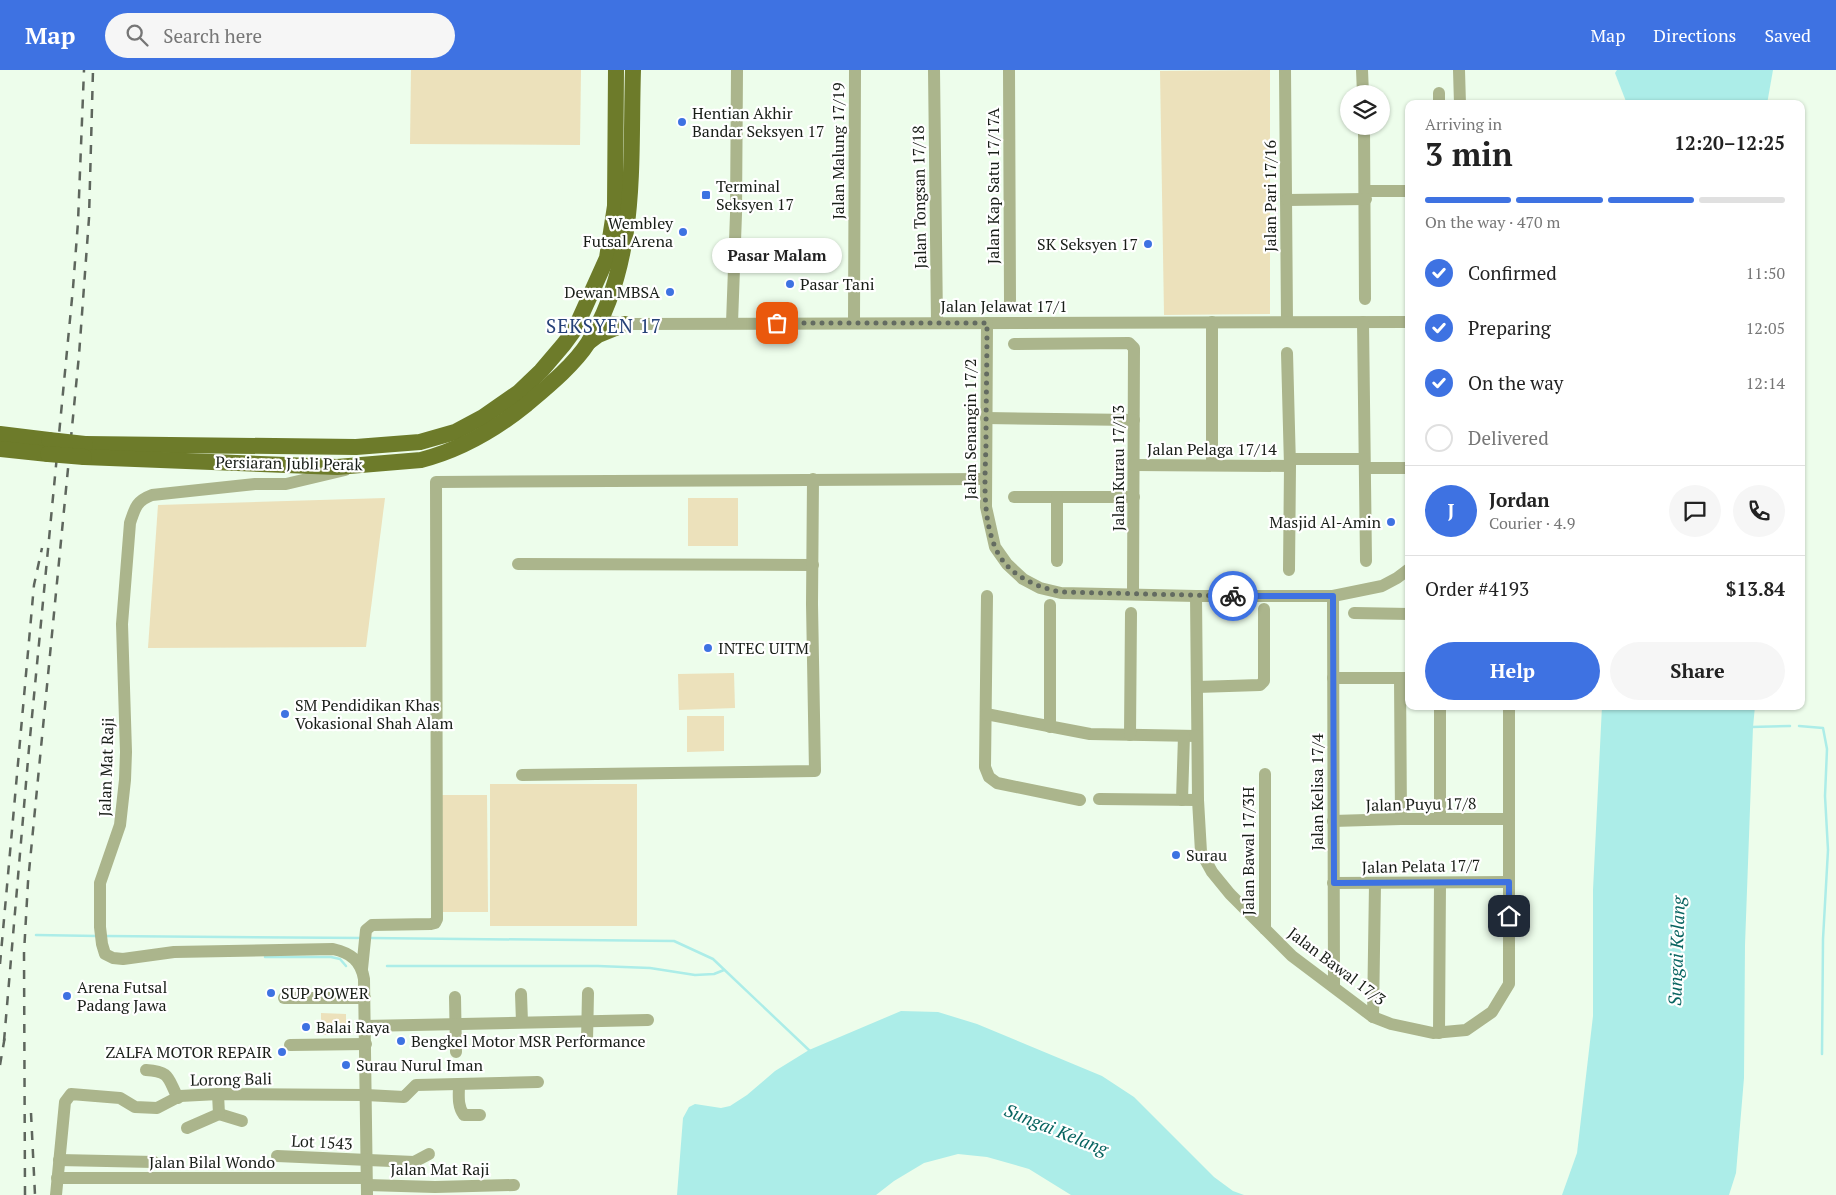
<!DOCTYPE html>
<meta charset="utf-8">
<style>
body{margin:0;font-family:"PT Serif",serif;background:#f6f6f6;color:#222;height:100vh;display:flex;flex-direction:column;font-size:19px;white-space:nowrap}
*{box-sizing:border-box;margin:0}
p{font-size:16px;color:#767676}
.icon{flex:none;width:28px;height:28px;fill:none;stroke:currentColor;stroke-width:2;stroke-linecap:round;stroke-linejoin:round}
.map{position:relative;flex:1;overflow:hidden}
.details{position:absolute;left:1405px;top:30px;width:400px;height:610px;display:flex;flex-direction:column;background:#fff;border-radius:10px;box-shadow:0 1px 4px #0004}
.details>*{flex:none}
.tools{position:absolute;left:1340px;top:15px;display:grid;gap:10px}
.tools a{display:grid;place-items:center;width:50px;height:50px;border-radius:50%;background:#fff;box-shadow:0 1px 4px #0004;font-size:25px}
.pin{position:absolute;display:grid;place-items:center;width:42px;height:42px;color:#fff;margin:-21px;border-radius:10px;box-shadow:0 2px 8px #0006}
.courier{position:absolute;display:grid;place-items:center;width:50px;height:50px;margin:-25px;border:4px solid #3e72e2;border-radius:50%;background:#fff;color:#222;box-shadow:0 1px 6px #0007}
.bubble{position:absolute;height:35px;border-radius:18px;background:#fff;box-shadow:0 1px 4px #0004;font-size:16px;font-weight:700;line-height:35px;text-align:center}
.summary em{font-style:normal;font-weight:700}
.summary div{display:flex;flex-direction:column-reverse}
.summary{display:flex;align-items:center;justify-content:space-between;height:85px;padding:0 20px}
h1{font-size:32px;font-weight:700;line-height:38px}
.bar{display:grid;grid-template-columns:repeat(4,1fr);gap:8px 5px;align-content:center;height:60px;padding:0 20px}
.bar i{height:6px;border-radius:4px;background:#e0e0e0}
.bar .current{background:#3e72e2}
.bar p{grid-column:span 4}
.line{display:flex;align-items:center;gap:12px;padding:0 20px;border-top:1px solid #e0e0e0}
.line div{flex:1}
.round{display:grid;place-items:center;flex:none;width:52px;height:52px;border-radius:26px;background:#f6f6f6}
ol{padding:0 20px;list-style:none}
li{display:flex;align-items:center;gap:15px;height:55px}
li p{margin-inline-start:auto}
li .icon{padding:5px;border-radius:50%;background:#3e72e2;color:#fff;stroke-width:4}
li:last-child{color:#767676}
li i{width:28px;height:28px;border:2px solid #e0e0e0;border-radius:50%}
.button{display:flex;gap:10px;margin-top:auto;padding:10px 20px}
.button a{flex:1;height:58px;border-radius:30px;background:#3e72e2;color:#fff;font-size:20px;font-weight:700;line-height:58px;text-align:center}
.button a+a{background:#f6f6f6;color:#222}
header{display:flex;align-items:center;gap:30px;box-sizing:border-box;height:70px;padding:0 25px;background:#3e72e2;color:#fff}
header strong{font-size:24px}
nav{display:flex;gap:28px;margin-inline-start:auto;font-size:18px}
.search{width:350px;height:45px;background:#f6f6f6;display:flex;align-items:center;gap:12px;box-sizing:border-box;padding:0 18px;border-radius:28px;color:#767676;font-size:19px}
.map>svg:first-child{display:block}
</style>
<header>
<strong>Map</strong>
<div class="search"><svg class="icon" aria-label="search" viewBox="0 0 24 24"><circle cx="10" cy="10" r="6"/><path d="M15 15l6 6"/></svg>Search here</div>
<nav><a>Map</a><a>Directions</a><a>Saved</a></nav>
</header>
<div class="map">
<svg width="1836" height="1125" viewBox="0 0 1836 1125">
<rect width="100%" height="100%" fill="#edfdeb"/>
<g fill="#ece1bb">
<polygon points="411,0 581,0 580,75 410,74"/>
<polygon points="1270,0 1270,244 1164,245 1160,1"/>
<polygon points="385,428 366,577 148,578 158,435"/>
<rect x="688" y="428" width="50" height="48"/>
<polygon points="734,603 735,638 679,640 678,604"/>
<polygon points="687,646 724,646 724,681 687,682"/>
<rect x="490" y="714" width="147" height="142"/>
<polygon points="442,725 487,725 488,842 443,842"/>
<polygon points="321,943 346,944 346,964 321,965"/>
</g>
<g fill="#acede8">
<polygon points="1617,0 1773,0 1767,34 1627,34 1615,3"/>
<polygon points="1602,636 1755,636 1753,657 1745,875 1744,1008 1736,1103 1729,1125 1562,1125 1577,1083 1593,946 1593,820"/>
<polygon points="901,941 938,942 977,954 1102,1006 1134,1027 1214,1107 1233,1121 1244,1125 1071,1125 1029,1099 987,1087 958,1084 924,1093 894,1111 876,1125 677,1125 683,1048 689,1037 695,1034 721,1038 730,1036 747,1025 775,1001 809,980"/>
</g>
<g fill="none" stroke-linecap="round" stroke-linejoin="round">
<g stroke="#acede8" stroke-width="2.5">
<polyline points="1799,656 1823,658 1827,679 1825,726 1828,780 1823,869 1822,984"/>
<polyline points="1751,657 1790,656"/>
<polyline points="36,865 97,866"/>
<polyline points="105,866 362,868"/>
<polyline points="370,868 674,871 713,889 811,982"/>
<polyline points="265,887 331,887 340,889 346,896"/>
<polyline points="387,896 598,896 650,898 695,905 714,904 724,900"/>
</g>
<g stroke="#abb58c" stroke-width="12">
<polyline points="934,0 937,253"/>
<polyline points="1009,0 1010,232"/>
<polyline points="1285,0 1287,252"/>
<polyline points="1362,0 1363,24"/>
<polyline points="1459,0 1460,34"/>
<polyline points="1439,23 1439,34"/>
<polyline points="1364,56 1365,229"/>
<polyline points="1366,121 1409,121"/>
<polyline points="1287,130 1366,129"/>
<polyline points="600,250 625,254 1409,252"/>
<polyline points="1212,252 1212,395"/>
<polyline points="1363,252 1366,491"/>
<polyline points="732,253 736,144 737,0"/>
<polyline points="854,253 855,0"/>
<polyline points="987,253 986,437 995,477 1007,494 1023,509 1040,518 1061,523 1196,526 1333,526 1382,516 1397,508 1409,499"/>
<polyline points="1014,274 1129,273 1134,278 1133,524"/>
<polyline points="1287,283 1290,396 1289,500"/>
<polyline points="986,348 1134,350"/>
<polyline points="1290,389 1364,389"/>
<polyline points="1134,395 1290,396"/>
<polyline points="1365,398 1409,398"/>
<path d="M 345,400 L 286,414 L 255,414 L 152,425 C 136,431 135,438 130,453 L 122,554 L 126,682 L 125,710 L 120,755 L 100,813 L 100,857 L 102,874 L 105,884 L 113,888 L 123,889 L 174,882 L 333,879 C 351,883 361,891 364,909 L 367,1125"/>
<polyline points="1014,427 1134,427"/>
<polyline points="1057,491 1057,427"/>
<polyline points="518,494 813,495"/>
<polyline points="987,526 985,697 989,707 997,713 1080,730"/>
<polyline points="1196,526 1198,730 1201,782 1212,802 1230,824 1292,886 1373,947 1391,954 1433,963 1466,960 1492,942 1509,914 1509,636"/>
<polyline points="1333,526 1334,917"/>
<polyline points="1354,543 1409,544"/>
<polyline points="1333,608 1408,608"/>
<polyline points="1400,608 1401,749"/>
<polyline points="1197,617 1260,615 1264,611 1264,539"/>
<polyline points="986,644 1090,664 1197,666"/>
<polyline points="1050,657 1050,535"/>
<polyline points="1130,665 1131,543"/>
<polyline points="522,705 815,701 812,534 813,409"/>
<polyline points="1099,729 1198,730"/>
<polyline points="1182,730 1184,666"/>
<polyline points="1440,749 1440,636"/>
<polyline points="1333,751 1401,749 1509,749"/>
<polyline points="1333,813 1509,812"/>
<polyline points="1265,859 1265,704"/>
<polyline points="362,899 366,860 372,855 431,854 435,853 437,849 436,412 985,409"/>
<polyline points="521,924 522,952"/>
<polyline points="455,927 456,982"/>
<polyline points="284,928 365,928"/>
<polyline points="1373,947 1375,814"/>
<polyline points="365,956 648,950"/>
<polyline points="1439,963 1440,813"/>
<polyline points="587,971 588,923"/>
<polyline points="290,975 366,974"/>
<path d="M 146,1000 C 171,1002 167,1007 178,1028"/>
<path d="M 459,1014 C 459,1024 457,1036 464,1045 L 480,1045"/>
<polyline points="219,1044 242,1051"/>
<polyline points="187,1058 219,1044 218,1024"/>
<polyline points="277,1086 414,1092 429,1084"/>
<polyline points="59,1090 154,1092"/>
<polyline points="57,1108 366,1108"/>
<polyline points="367,1115 435,1117 514,1115"/>
<polyline points="56,1125 65,1032 71,1024 120,1028 135,1037 157,1038 180,1026 218,1024 366,1025 404,1027 416,1015 538,1012"/>
</g>
<g stroke="#6d7b2a" stroke-width="16">
<polyline points="590,271 598,265 625,254"/>
<polyline points="0,364 49,370"/>
<polyline points="85,374 356,377 420,372 455,362 483,347 519,322 541,301 564,274 575,259 607,188 615,136 616,0"/>
<polyline points="0,379 48,384"/>
<path d="M 84,387 L 337,397 L 421,390 C 460,380 495,360 527,334 C 547,317 574,295 588,273 C 639,191 630,92 633,0"/>
</g>
<g stroke="#5e665d" stroke-width="2.5" stroke-dasharray="9 9" stroke-linecap="butt">
<polyline points="0,894 34,515 42,478"/>
<polyline points="4,971 29,678 73,218 78,152 84,0"/>
<polyline points="0,995 5,966"/>
<polyline points="31,1043 35,1125"/>
<polyline points="25,1125 24,883 28,812 79,285 89,148 93,0"/>
</g>
<g stroke="#6d7b2a" stroke-width="16">
<polyline points="49,370 85,374"/>
<polyline points="48,384 84,387"/>
</g>
</g>
<g fill="none" stroke-linecap="round" stroke-linejoin="round">
<path stroke="#636b61" stroke-width="5" stroke-dasharray="0 9" d="M 777,253 L 987,253 C 987,293 986,334 986,375 C 985,408 982,445 995,477 C 1006,504 1035,517 1061,522 L 1233,526"/>
<polyline stroke="#3e72e2" stroke-width="6" points="1233,526 1333,526 1334,813 1509,812 1509,846"/>
</g>
<g fill="#3e72e2" stroke="#fff" stroke-width="2">
<circle cx="682" cy="52" r="5"/>
<rect x="701" y="120" width="10" height="10" rx="2.5"/>
<circle cx="683" cy="162" r="5"/>
<circle cx="1148" cy="174" r="5"/>
<circle cx="790" cy="214" r="5"/>
<circle cx="670" cy="222" r="5"/>
<circle cx="1391" cy="452" r="5"/>
<circle cx="708" cy="578" r="5"/>
<circle cx="285" cy="644" r="5"/>
<circle cx="1176" cy="785" r="5"/>
<circle cx="271" cy="923" r="5"/>
<circle cx="67" cy="926" r="5"/>
<circle cx="306" cy="957" r="5"/>
<circle cx="401" cy="971" r="5"/>
<circle cx="282" cy="982" r="5"/>
<circle cx="346" cy="995" r="5"/>
</g>
<g text-anchor="middle" stroke-width="4.5" stroke-linejoin="round" paint-order="stroke">
<g font-size="16" fill="#181d17" stroke="#fff" text-anchor="start">
<text x="692" y="49">Hentian Akhir<tspan x="692" dy="18">Bandar Seksyen 17</tspan></text>
<text x="716" y="122">Terminal<tspan x="716" dy="18">Seksyen 17</tspan></text>
<text x="673" y="159" text-anchor="end">Wembley<tspan x="673" dy="18">Futsal Arena</tspan></text>
<text x="1138" y="180" text-anchor="end">SK Seksyen 17</text>
<text x="800" y="220">Pasar Tani</text>
<text x="660" y="228" text-anchor="end">Dewan MBSA</text>
<text x="1381" y="458" text-anchor="end">Masjid Al-Amin</text>
<text x="718" y="584">INTEC UITM</text>
<text x="295" y="641">SM Pendidikan Khas<tspan x="295" dy="18">Vokasional Shah Alam</tspan></text>
<text x="1186" y="791">Surau</text>
<text x="77" y="923">Arena Futsal<tspan x="77" dy="18">Padang Jawa</tspan></text>
<text x="281" y="929">SUP POWER</text>
<text x="316" y="963">Balai Raya</text>
<text x="411" y="977">Bengkel Motor MSR Performance</text>
<text x="272" y="988" text-anchor="end">ZALFA MOTOR REPAIR</text>
<text x="356" y="1001">Surau Nurul Iman</text>
</g>
<g font-size="16" fill="#181d17" stroke="#fff">
<text transform="translate(838 81) rotate(-90)" y="6">Jalan Malung 17/19</text>
<text transform="translate(993 116) rotate(-90)" y="6">Jalan Kap Satu 17/17A</text>
<text transform="translate(1270 126) rotate(-90)" y="6">Jalan Pari 17/16</text>
<text transform="translate(919 127) rotate(-91)" y="6">Jalan Tongsan 17/18</text>
<text x="1004" y="242">Jalan Jelawat 17/1</text>
<text transform="translate(970 359) rotate(-90)" y="6">Jalan Senangin 17/2</text>
<text x="1212" y="385">Jalan Pelaga 17/14</text>
<text transform="translate(289 393) rotate(1)" y="6">Persiaran Jubli Perak</text>
<text transform="translate(1118 398) rotate(-90)" y="6">Jalan Kurau 17/13</text>
<text transform="translate(106 697) rotate(-88)" y="6">Jalan Mat Raji</text>
<text transform="translate(1317 722) rotate(-90)" y="6">Jalan Kelisa 17/4</text>
<text transform="translate(1421 734) rotate(-1)" y="6">Jalan Puyu 17/8</text>
<text transform="translate(1248 781) rotate(-90)" y="6">Jalan Bawal 17/3H</text>
<text transform="translate(1421 796) rotate(-1)" y="6">Jalan Pelata 17/7</text>
<text transform="translate(1337 896) rotate(37)" y="6">Jalan Bawal 17/3</text>
<text transform="translate(231 1009) rotate(-1)" y="6">Lorong Bali</text>
<text transform="translate(322 1072) rotate(3)" y="6">Lot 1543</text>
<text x="212" y="1098">Jalan Bilal Wondo</text>
<text x="440" y="1105">Jalan Mat Raji</text>
</g>
<g font-size="18" font-style="italic" fill="#086460" stroke="#fff">
<text transform="translate(1677 881) rotate(-88)" y="6">Sungai Kelang</text>
<text transform="translate(1056 1060) rotate(22)" y="6">Sungai Kelang</text>
</g>
<g font-size="19" letter-spacing="1" fill="#264178" stroke="#fff">
<text x="604" y="263">SEKSYEN 17</text>
</g>
</g>
</svg>
<div class="tools">
<a><svg class="icon" aria-label="layers" viewBox="0 0 24 24"><path d="M12 4l9 5-9 5-9-5zM3 14l9 5 9-5"/></svg></a>
</div>
<div class="pin" style="left:777px;top:253px;background:#ea580c"><svg class="icon" aria-label="bag" viewBox="0 0 24 24"><path d="M5 8h14l-1 12H6zM9 8a3 3 0 0 1 6 0"/></svg></div>
<div class="pin" style="left:1509px;top:846px;background:#1f2937"><svg class="icon" aria-label="home" viewBox="0 0 24 24"><path d="M3 11l9-7 9 7M6 9v11h12V9"/></svg></div>
<div class="courier" style="left:1233px;top:526px"><svg class="icon" aria-label="bike" viewBox="0 0 24 24"><circle cx="6" cy="16" r="4"/><circle cx="18" cy="16" r="4"/><path d="M6 16l4-8h5l3 8M10 8l3 8H6M13 5h3"/></svg></div>
<div class="bubble" style="left:712px;top:168px;width:130px">Pasar Malam</div>
<section class="details">
<div class="summary"><div><h1>3 min</h1><p>Arriving in</p></div><em>12:20–12:25</em></div>
<div class="bar"><i class="current"></i><i class="current"></i><i class="current"></i><i></i><p>On the way · 470 m</p></div>
<ol>
<li><svg class="icon" aria-label="check" viewBox="0 0 24 24"><path d="M5 12l5 5 9-10"/></svg>Confirmed<p>11:50</p></li>
<li><svg class="icon" aria-label="check" viewBox="0 0 24 24"><path d="M5 12l5 5 9-10"/></svg>Preparing<p>12:05</p></li>
<li><svg class="icon" aria-label="check" viewBox="0 0 24 24"><path d="M5 12l5 5 9-10"/></svg>On the way<p>12:14</p></li>
<li><i></i>Delivered</li>
</ol>
<div class="line" style="height:90px"><b class="round" style="background:#3e72e2;color:#fff">J</b><div><b>Jordan</b><p>Courier · 4.9</p></div><a class="round"><svg class="icon" aria-label="chat" viewBox="0 0 24 24"><path d="M4 5h16v11H9l-5 4z"/></svg></a><a class="round"><svg class="icon" aria-label="phone" viewBox="0 0 24 24"><path d="M5 4h4l2 5-3 2q2 4 5 5l2-3 5 2v4C11 20 4 13 5 4z"/></svg></a></div>
<div class="line" style="height:65px"><div>Order #4193</div><b>$13.84</b></div>
<div class="button"><a>Help</a><a>Share</a></div>
</section>
</div>
